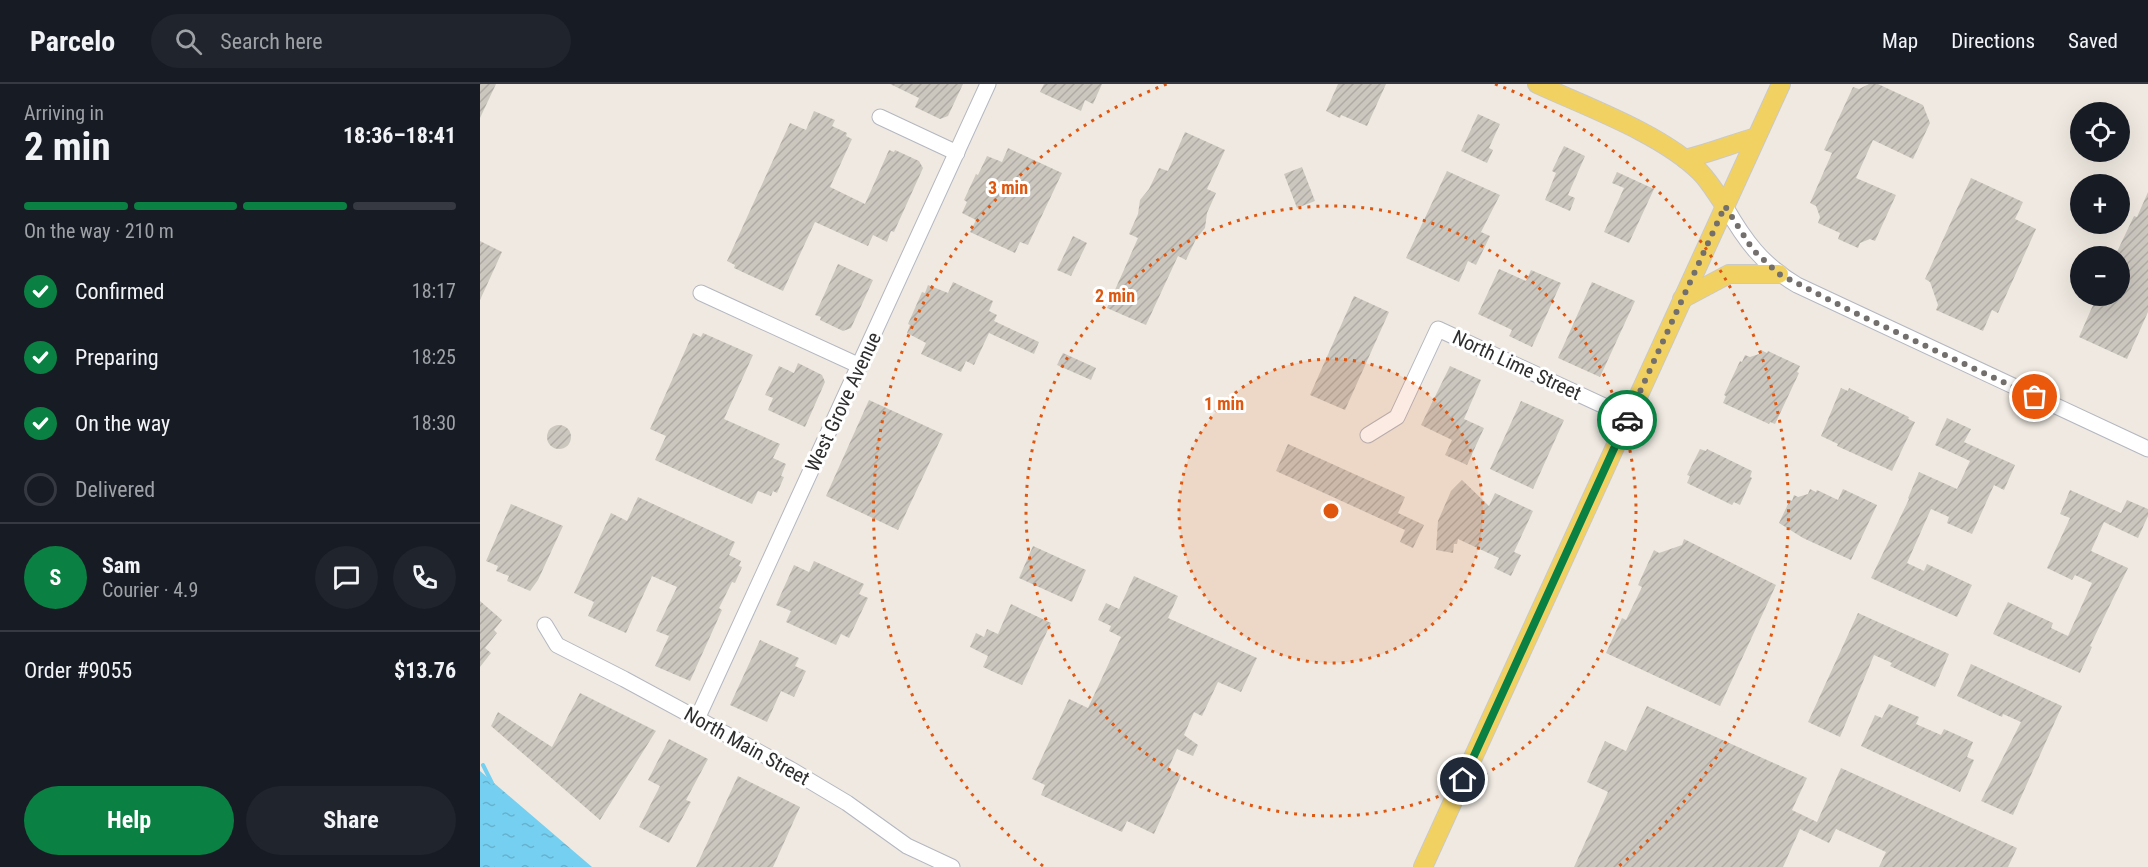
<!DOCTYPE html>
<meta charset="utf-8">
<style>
body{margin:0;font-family:"Roboto Condensed",sans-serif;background:#20242c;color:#f1f3f6;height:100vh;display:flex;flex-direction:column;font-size:22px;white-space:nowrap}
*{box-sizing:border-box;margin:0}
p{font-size:20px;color:#9ea1a6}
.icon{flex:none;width:33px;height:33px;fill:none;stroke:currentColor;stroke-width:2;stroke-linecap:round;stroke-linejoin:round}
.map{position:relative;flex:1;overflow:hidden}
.drawer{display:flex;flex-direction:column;background:#171b24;width:480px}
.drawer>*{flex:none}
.fabs{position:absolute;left:1590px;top:18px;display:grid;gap:12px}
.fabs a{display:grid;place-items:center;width:60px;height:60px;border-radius:50%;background:#171b24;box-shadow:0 6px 24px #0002;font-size:30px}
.pin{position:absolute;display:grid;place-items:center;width:51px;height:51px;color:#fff;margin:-26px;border:3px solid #fff;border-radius:50%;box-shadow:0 2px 6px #0007}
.courier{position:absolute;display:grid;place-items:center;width:60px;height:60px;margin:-30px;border:4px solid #0b8043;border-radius:50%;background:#fff;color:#222;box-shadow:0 2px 8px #0007}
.headline em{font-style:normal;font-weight:700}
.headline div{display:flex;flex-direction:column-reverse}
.headline{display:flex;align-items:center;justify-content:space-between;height:102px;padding:0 24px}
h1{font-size:39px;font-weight:700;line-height:45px}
.bar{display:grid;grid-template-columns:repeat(4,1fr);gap:9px 6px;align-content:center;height:72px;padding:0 24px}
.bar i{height:8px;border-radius:4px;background:#363941}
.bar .current{background:#0b8043}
.bar p{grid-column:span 4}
.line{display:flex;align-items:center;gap:15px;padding:0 24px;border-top:2px solid #363941}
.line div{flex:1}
.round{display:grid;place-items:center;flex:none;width:63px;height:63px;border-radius:32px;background:#20242c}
ol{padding:0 24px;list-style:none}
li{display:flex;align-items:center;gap:18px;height:66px}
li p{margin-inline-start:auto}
li .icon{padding:6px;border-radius:50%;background:#0b8043;color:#fff;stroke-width:4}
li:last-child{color:#9ea1a6}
li i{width:33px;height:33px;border:3px solid #363941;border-radius:50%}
.primary-button{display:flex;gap:12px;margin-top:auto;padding:12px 24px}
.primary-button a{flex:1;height:69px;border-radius:36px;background:#0b8043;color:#fff;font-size:24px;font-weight:700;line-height:69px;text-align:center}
.primary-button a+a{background:#20242c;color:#f1f3f6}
header{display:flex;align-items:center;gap:36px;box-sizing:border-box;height:84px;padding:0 30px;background:#171b24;border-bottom:2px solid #363941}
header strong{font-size:28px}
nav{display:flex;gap:33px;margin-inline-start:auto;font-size:21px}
.search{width:420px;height:54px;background:#20242c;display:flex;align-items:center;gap:15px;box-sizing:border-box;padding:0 21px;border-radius:33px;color:#9ea1a6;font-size:22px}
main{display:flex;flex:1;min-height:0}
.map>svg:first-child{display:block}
</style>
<header>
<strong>Parcelo</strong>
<div class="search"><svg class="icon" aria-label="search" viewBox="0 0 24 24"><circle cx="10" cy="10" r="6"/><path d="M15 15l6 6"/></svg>Search here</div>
<nav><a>Map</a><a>Directions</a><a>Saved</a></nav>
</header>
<main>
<section class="drawer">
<div class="headline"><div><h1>2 min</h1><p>Arriving in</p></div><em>18:36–18:41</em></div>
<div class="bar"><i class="current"></i><i class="current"></i><i class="current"></i><i></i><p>On the way · 210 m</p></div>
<ol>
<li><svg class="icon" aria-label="check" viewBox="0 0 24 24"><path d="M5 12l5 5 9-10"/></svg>Confirmed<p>18:17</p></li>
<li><svg class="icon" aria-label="check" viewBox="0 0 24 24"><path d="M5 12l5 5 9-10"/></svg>Preparing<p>18:25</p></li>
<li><svg class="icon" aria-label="check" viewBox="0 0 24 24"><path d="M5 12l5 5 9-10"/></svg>On the way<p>18:30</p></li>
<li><i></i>Delivered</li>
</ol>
<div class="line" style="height:108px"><b class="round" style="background:#0b8043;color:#fff">S</b><div><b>Sam</b><p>Courier · 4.9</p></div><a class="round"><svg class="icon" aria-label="chat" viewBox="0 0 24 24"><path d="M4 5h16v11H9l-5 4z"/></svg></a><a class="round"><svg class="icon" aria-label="phone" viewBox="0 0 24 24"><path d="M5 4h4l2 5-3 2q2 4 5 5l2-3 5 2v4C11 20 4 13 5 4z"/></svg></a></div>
<div class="line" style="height:78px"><div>Order #9055</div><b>$13.76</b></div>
<div class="primary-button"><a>Help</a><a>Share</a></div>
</section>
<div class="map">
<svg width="1668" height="783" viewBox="0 0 1668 783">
<defs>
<pattern id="water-ripples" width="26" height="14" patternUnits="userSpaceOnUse" patternTransform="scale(1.5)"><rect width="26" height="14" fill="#75cff0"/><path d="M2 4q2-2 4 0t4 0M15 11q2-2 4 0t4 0" fill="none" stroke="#66b2ce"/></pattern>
<pattern id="building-hatch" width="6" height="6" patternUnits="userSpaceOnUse" patternTransform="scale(1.5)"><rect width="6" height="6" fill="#cbc7bf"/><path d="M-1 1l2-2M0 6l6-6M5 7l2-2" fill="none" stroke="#afaba4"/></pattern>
</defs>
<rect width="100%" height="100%" fill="#efe9e1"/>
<polygon fill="url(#water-ripples)" points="0,687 112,783 0,783"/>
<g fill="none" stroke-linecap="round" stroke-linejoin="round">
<polyline stroke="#75cff0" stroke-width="4" points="3,681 12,699"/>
</g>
<g fill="url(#building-hatch)">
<polygon points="0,0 16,0 0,34"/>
<polygon points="410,0 483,0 468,32 460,35 435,23 439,14"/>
<polygon points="564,0 622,0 613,20 605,16 601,27 560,8"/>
<polygon points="858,0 906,0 887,42 861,31 860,34 846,27"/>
<polygon points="1389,0 1398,0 1443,21 1450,39 1433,75 1393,56 1376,94 1416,111 1395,157 1390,155 1380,159 1378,164 1358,155 1360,149 1338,139 1340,133 1336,122 1330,119 1352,69 1344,66 1373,3 1379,5"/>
<polygon points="334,27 355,36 352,42 367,49 366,52 372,55 350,103 385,120 409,66 414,68 415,66 439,77 443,84 414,148 411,147 407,158 393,151 388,162 335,138 303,207 254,184 255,181 247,177 310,39 326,46"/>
<polygon points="998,30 1020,40 1009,64 1013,66 1007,79 981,67"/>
<polygon points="705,48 745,66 727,105 736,109 727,129 725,144 716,155 706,176 698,172 666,241 627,224 658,154 649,150 658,130 660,116 669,105 679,84 688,87"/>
<polygon points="1084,62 1105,72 1088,111 1095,114 1090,127 1065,116 1076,89 1072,87"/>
<polygon points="528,64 582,89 548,161 540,158 535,169 490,148 496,136 482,129 487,118 484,116 496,90 498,91 507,72 522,78"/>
<polygon points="822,83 835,117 817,124 804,90"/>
<polygon points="967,87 1020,111 1001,148 1010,152 996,181 988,177 979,198 926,174"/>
<polygon points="1137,88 1174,105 1149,159 1124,148 1144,104 1132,99"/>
<polygon points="1491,94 1543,118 1535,135 1556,145 1518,229 1512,226 1503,247 1456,226 1458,221 1450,198 1445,195"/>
<polygon points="1668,108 1668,228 1647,275 1599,253 1617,212 1640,212 1640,172 1635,172 1654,132 1657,133"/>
<polygon points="593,152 607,159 591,192 577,186"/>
<polygon points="0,157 22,168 0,216"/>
<polygon points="358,180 393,196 371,244 363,247 340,236 341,233 335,231"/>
<polygon points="1019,185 1046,197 1051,186 1081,199 1052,263 1029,252 1032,246 998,230"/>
<polygon points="473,198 513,217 509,227 517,231 514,237 559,258 554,270 509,249 494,281 486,277 481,288 441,270 446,259 427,249 430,241 428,240 442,208 445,209 448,201 468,209"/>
<polygon points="1112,198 1155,217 1120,293 1078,274"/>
<polygon points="874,212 909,228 865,326 830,311"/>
<polygon points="213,249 221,253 223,249 273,271 244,335 300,360 293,374 306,380 301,392 304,393 297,409 293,407 291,412 278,407 272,420 175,376 186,352 170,345"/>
<polygon points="1281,266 1287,269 1288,267 1320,282 1317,288 1319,289 1295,340 1290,338 1289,340 1243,319 1246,312 1244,311 1260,277 1262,278 1265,271 1270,273 1279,270"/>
<polygon points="583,269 616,284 611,296 577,281"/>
<polygon points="318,279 342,291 345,298 325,343 288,326 293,314 285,311 299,282 314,289"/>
<polygon points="970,282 1001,296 984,335 1004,344 987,381 965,371 972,356 941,341"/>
<polygon points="1361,304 1368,307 1369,304 1429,333 1428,335 1435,338 1412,387 1357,362 1358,360 1341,352"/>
<polygon points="389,316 463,350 418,446 346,412"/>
<polygon points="1041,317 1084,336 1053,405 1010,385"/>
<polygon points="1467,334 1491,345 1484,358 1535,381 1524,406 1514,401 1492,450 1467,439 1469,433 1451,425 1427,479 1444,487 1447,480 1492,501 1477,533 1391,494 1429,415 1428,414 1439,388 1477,405 1490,377 1455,361"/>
<circle cx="79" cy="353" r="12"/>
<polygon points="808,360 925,413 918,429 944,441 933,464 920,458 925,446 796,387"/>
<polygon points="1220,365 1226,367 1227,365 1272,387 1270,393 1272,394 1260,421 1254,418 1252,421 1207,399 1210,392 1207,391"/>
<polygon points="982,396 1009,422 1015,409 1053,427 1034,468 1041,471 1031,492 1014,484 1019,474 978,455 977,460 974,460 973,469 956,466 958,437 971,407"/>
<polygon points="1330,405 1336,408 1337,406 1358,416 1363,405 1397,421 1371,476 1323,454 1299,439 1310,416 1312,417 1314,411 1318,413 1328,410"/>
<polygon points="1590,406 1641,429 1647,416 1668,425 1668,432 1658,454 1624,438 1611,467 1648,484 1610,562 1612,563 1600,589 1513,550 1528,518 1573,539 1571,544 1588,552 1612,499 1595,491 1592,496 1567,484 1590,434 1580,430"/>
<polygon points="158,413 255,458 249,471 261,477 259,482 262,483 255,499 252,498 239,524 242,526 210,597 175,582 189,552 176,547 197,503 172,492 146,549 108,532 114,518 94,509 131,429 147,437"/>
<polygon points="31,420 83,442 58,496 50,507 27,497 29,492 16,487 18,482 6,477"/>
<polygon points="1204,455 1296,501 1240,622 1126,569 1142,534 1146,536 1162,503 1158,501 1174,466 1179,469 1202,461"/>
<polygon points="553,462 606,486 592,518 539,494"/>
<polygon points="334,477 384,500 379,510 388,514 369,554 361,550 356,561 306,538 311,527 296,521 314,481 329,488"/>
<polygon points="654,492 698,512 688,534 777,574 761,608 738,598 722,632 714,628 704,651 718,661 713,672 697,665 688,685 701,691 674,750 647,737 642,748 561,711 565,701 552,695 589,615 608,624 641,553 629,547 631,542 618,536 626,519 639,525"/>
<polygon points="0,517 22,536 14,546 17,549 5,564 11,569 0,583"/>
<polygon points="531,520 571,539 542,601 503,583 508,572 490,563 496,549 504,553 507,545 518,550"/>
<polygon points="1378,529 1469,570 1455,603 1410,582 1412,579 1394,571 1360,653 1328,638"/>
<polygon points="280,556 319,574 315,582 326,587 314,613 301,607 287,638 250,621"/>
<polygon points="1491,580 1582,622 1533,731 1501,717 1541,638 1523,630 1522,633 1477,612"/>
<polygon points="100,609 176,647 120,736 11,642 18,628 72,663"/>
<polygon points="1409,620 1439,633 1436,640 1461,651 1464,645 1493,658 1487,673 1494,676 1480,708 1381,662 1395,631 1402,634"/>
<polygon points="1167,622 1327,694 1312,726 1337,738 1361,684 1537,764 1528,783 1399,783 1406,768 1356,745 1349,759 1320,745 1303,783 1094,783 1128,708 1107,698 1125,657 1146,667"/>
<polygon points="189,655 228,675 206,716 211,718 189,759 159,743 180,702 168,696"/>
<polygon points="258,692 320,723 293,783 216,783"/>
</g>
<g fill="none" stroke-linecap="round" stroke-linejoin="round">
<defs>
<g id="minor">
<polyline points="400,33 477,69"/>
<path d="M 1245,122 C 1265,157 1282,180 1317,201 L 1668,365"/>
<polyline points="221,209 380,282"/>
<polyline points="888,351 917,333 958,245 1148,333"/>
<polyline points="65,541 77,561 144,595 310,685 367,719 427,762 472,783"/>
<polyline points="217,635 508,0"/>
</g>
<g id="major">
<path d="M 1057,0 C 1107,23 1182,50 1220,88 C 1230,98 1237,111 1245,122"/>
<path d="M 1205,75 C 1230,69 1252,60 1276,53"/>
<polyline points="1202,215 1249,190 1299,190"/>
<polyline points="943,783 1301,0"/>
</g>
</defs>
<use href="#minor" stroke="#b4b7c1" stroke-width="17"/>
<use href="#major" stroke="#c9c9c9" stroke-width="20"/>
<use href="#minor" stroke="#fff" stroke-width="15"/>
<use href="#major" stroke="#f2d163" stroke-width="18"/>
</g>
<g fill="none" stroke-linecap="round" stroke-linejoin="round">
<polyline stroke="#726f6d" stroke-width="6" stroke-dasharray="0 10.8" points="1147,336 1245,122 1273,166 1299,190 1373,228 1555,313"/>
<polyline stroke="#0b8043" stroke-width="8" points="983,696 1147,336"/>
</g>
<circle cx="851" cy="427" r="152" fill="#df570e" fill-opacity=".12"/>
<g fill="none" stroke="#df570e" stroke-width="3" stroke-dasharray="3 6">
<circle cx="851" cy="427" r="152"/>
<circle cx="851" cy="427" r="305"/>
<path d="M563 782A457 457 0 0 1 687 0M1015 0A457 457 0 0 1 1139 782"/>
</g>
<g text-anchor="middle" stroke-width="6" stroke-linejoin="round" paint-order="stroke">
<g font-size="20" fill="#2e2e2e" stroke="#fff">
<text transform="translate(1037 281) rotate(25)" y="7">North Lime Street</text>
<text transform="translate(363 318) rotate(-65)" y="7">West Grove Avenue</text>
<text transform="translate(267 662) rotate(29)" y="7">North Main Street</text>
</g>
</g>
<circle cx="851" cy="427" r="9" fill="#df570e" stroke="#fff" stroke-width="3"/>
<g font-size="18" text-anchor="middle" font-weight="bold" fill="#df570e" stroke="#fff" stroke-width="6" stroke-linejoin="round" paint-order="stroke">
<text x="528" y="110">3 min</text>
<text x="635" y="218">2 min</text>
<text x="744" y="326">1 min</text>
</g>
</svg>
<div class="fabs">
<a><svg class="icon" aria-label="locate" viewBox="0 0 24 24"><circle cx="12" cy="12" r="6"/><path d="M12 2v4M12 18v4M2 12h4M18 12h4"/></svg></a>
<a>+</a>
<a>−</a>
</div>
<div class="pin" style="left:1555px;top:313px;background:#ea580c"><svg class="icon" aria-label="bag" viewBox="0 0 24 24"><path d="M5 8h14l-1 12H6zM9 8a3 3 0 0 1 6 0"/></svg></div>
<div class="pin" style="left:983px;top:696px;background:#1f2937"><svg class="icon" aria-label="home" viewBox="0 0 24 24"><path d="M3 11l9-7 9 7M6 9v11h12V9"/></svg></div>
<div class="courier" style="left:1147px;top:336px"><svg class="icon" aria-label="car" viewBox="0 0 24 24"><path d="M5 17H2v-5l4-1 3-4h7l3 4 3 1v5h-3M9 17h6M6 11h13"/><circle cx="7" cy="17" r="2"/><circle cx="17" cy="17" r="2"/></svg></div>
</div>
</main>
